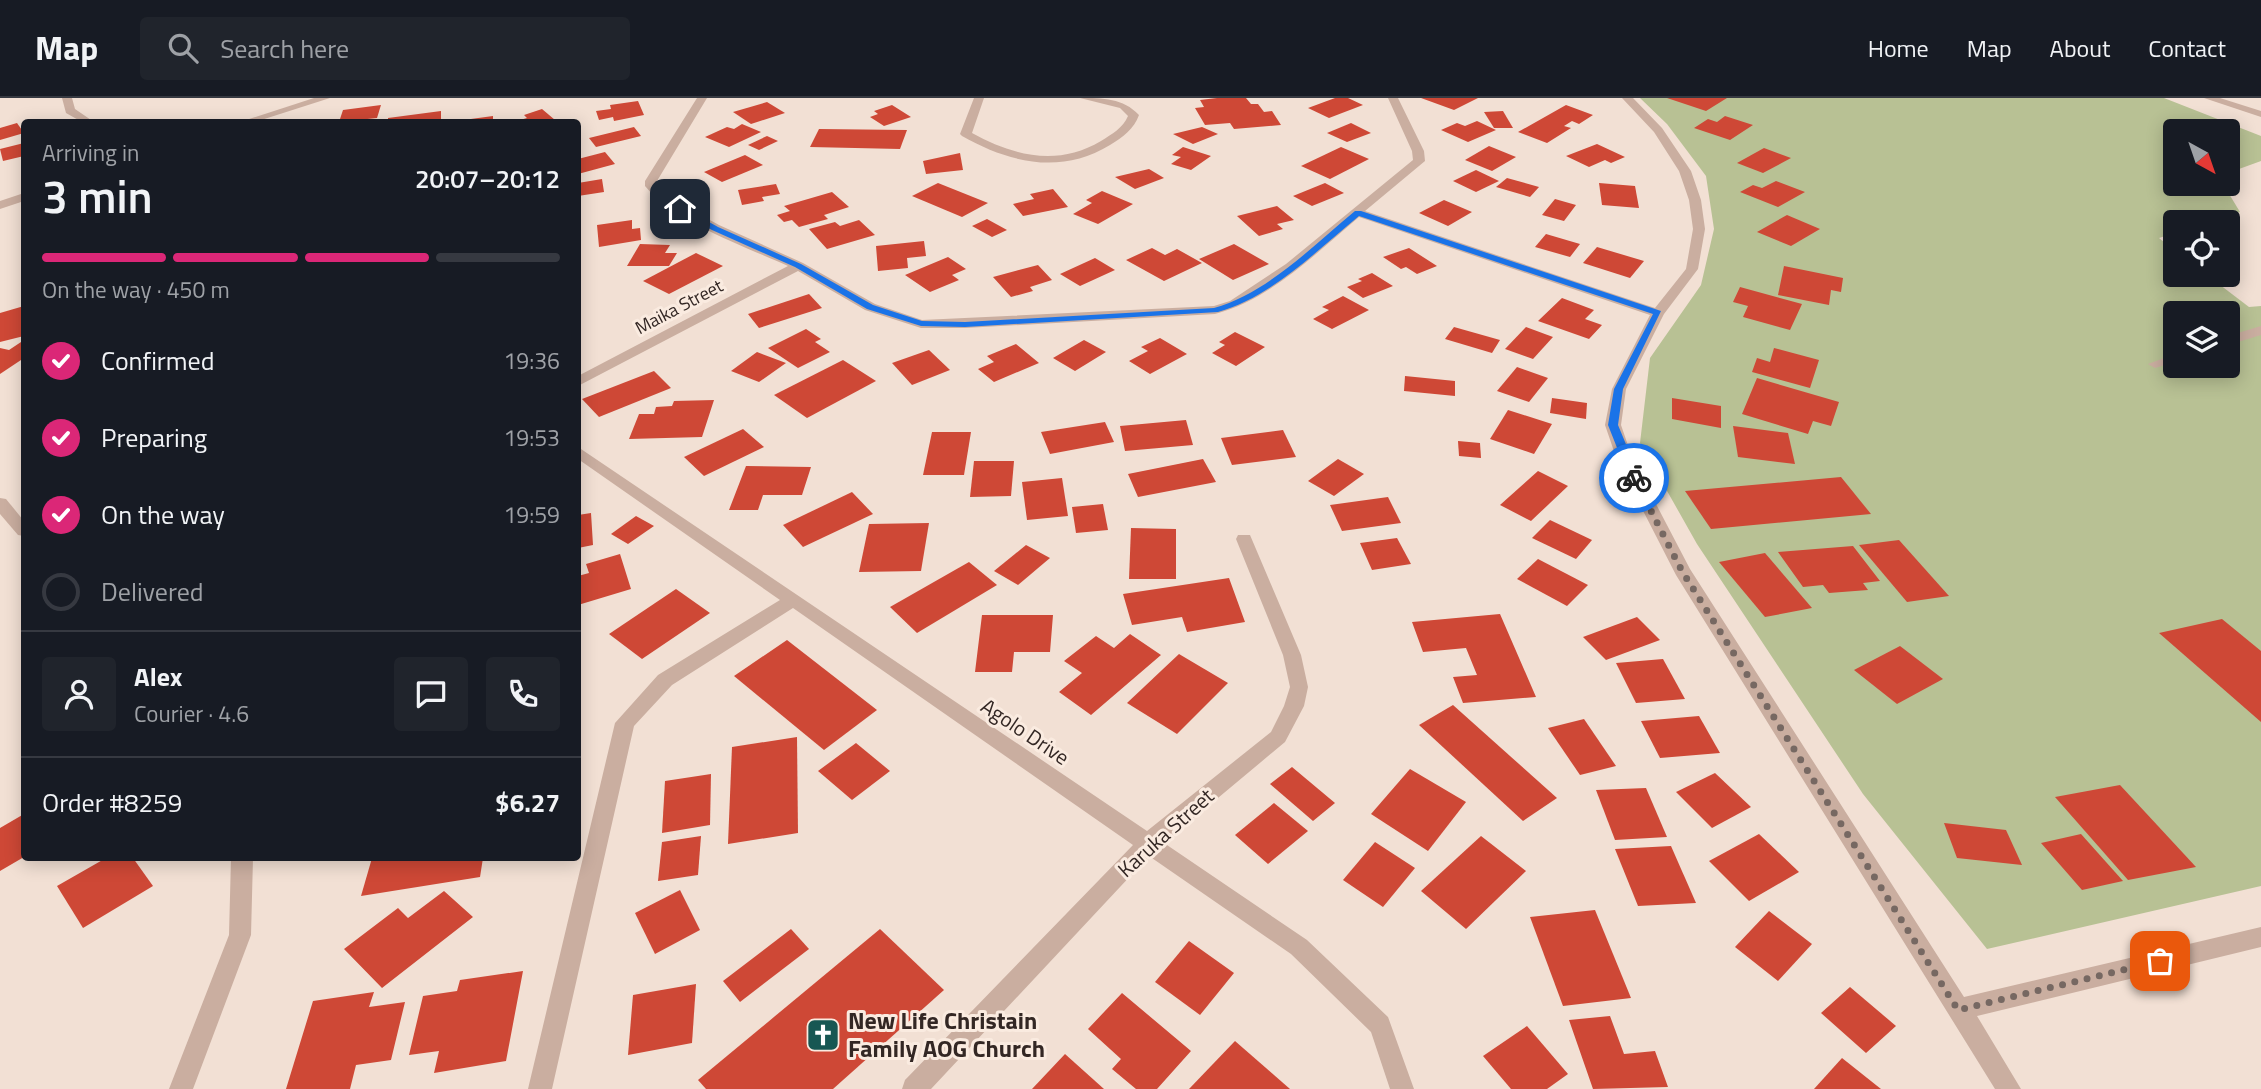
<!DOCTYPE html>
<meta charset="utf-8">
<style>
body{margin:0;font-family:"Titillium Web",sans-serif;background:#20242c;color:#f1f3f6;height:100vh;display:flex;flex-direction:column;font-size:26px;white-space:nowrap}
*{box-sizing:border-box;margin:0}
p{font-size:23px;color:#9ea1a6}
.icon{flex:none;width:38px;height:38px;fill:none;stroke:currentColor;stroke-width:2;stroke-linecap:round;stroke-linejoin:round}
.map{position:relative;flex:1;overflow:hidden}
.panel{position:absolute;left:21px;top:21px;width:560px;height:742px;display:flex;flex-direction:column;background:#171b24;border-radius:7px;box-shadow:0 4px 18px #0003}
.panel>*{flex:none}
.needle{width:46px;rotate:140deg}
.controls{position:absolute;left:2163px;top:21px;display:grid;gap:14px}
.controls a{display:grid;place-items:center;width:77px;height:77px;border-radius:7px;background:#171b24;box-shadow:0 4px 18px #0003;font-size:35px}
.pin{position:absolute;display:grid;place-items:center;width:60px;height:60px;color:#fff;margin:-30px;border-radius:14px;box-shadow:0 4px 10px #0006}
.courier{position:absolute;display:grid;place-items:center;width:70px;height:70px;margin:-35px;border:5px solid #1a73e8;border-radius:50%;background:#fff;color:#222;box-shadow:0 2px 9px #0007}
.head em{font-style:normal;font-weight:600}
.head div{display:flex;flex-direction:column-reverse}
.head{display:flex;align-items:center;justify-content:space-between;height:119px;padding:0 21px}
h1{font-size:46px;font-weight:600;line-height:52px}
.bar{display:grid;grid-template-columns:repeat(4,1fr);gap:10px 7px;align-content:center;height:84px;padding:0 21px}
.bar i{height:9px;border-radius:5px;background:#363941}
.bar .current{background:#db2777}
.bar p{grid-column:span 4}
.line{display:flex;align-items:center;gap:18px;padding:0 21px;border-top:2px solid #363941}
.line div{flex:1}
.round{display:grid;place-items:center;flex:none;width:74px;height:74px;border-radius:7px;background:#20242c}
ol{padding:0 21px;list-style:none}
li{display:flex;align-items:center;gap:21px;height:77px}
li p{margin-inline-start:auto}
li .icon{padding:7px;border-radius:50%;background:#db2777;color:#fff;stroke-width:4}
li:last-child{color:#9ea1a6}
li i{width:38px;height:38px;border:4px solid #363941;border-radius:50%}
header{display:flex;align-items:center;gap:42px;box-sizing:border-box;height:98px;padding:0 35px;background:#171b24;border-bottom:2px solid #363941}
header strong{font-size:33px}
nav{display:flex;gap:38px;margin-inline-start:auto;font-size:24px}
.search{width:490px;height:63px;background:#20242c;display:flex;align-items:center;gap:18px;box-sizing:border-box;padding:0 24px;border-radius:7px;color:#9ea1a6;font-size:26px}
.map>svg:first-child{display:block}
</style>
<header>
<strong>Map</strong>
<div class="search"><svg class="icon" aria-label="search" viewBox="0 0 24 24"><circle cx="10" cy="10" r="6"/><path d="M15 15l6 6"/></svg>Search here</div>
<nav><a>Home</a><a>Map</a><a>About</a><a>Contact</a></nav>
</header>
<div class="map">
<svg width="2261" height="991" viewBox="0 0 2261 991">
<rect width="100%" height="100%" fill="#f2e0d4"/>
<path fill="#b8c194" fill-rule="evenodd" d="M 1640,0 L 2164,0 L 2261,38 L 2261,63 L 2228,75 L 2228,33 L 2175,33 L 2175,86 L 2223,86 L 2240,114 L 2209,124 L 2175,124 L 2175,135 L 2159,140 L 2175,153 L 2175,177 L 2207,177 L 2249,209 L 2261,208 L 2261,788 L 1987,851 L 1863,696 L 1697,446 L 1640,345 L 1650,260 L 1701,187 L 1714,131 L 1706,78 L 1667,26 ZM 2175,215 L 2228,215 L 2228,268 L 2175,268 Z"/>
<g fill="#ce4836">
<polygon points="1217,0 1246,0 1251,6 1258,6 1264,14 1272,13 1281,27 1234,31 1230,25 1205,27 1195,10 1204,9 1200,2"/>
<polygon points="1335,0 1348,0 1363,7 1329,20 1308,10"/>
<polygon points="1421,0 1478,0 1454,12"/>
<polygon points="1667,0 1727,0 1706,13"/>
<polygon points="638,3 644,17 614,23 613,19 599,22 596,13 611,11 610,7"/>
<polygon points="767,4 785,15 751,26 733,14"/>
<polygon points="381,7 377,20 339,24 343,12"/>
<polygon points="892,7 911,19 884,28 870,19 878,16 874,13"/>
<polygon points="1566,7 1593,17 1579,26 1572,23 1564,28 1571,30 1547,45 1518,34"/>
<polygon points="542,11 555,22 513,24 527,20 524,17"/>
<polygon points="441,13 441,24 388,24 388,20"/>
<polygon points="1503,13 1513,30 1494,30 1484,14"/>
<polygon points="493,18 493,24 456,24 456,23"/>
<polygon points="1725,18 1753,27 1730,42 1694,30 1708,21 1717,24"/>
<polygon points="1477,23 1496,32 1468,44 1441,32 1457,25 1465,28"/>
<polygon points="17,25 24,35 0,42 0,30"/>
<polygon points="1351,25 1371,35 1347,44 1327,35"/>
<polygon points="742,26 761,34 729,49 705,39 727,29 734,31"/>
<polygon points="634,29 641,38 596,49 589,40"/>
<polygon points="1202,29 1218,36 1193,46 1173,36"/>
<polygon points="819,31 907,32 900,51 810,49"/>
<polygon points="767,38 778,43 759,52 748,47"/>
<polygon points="24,45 24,58 3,63 0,51"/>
<polygon points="1597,46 1625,59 1611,65 1605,62 1589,69 1566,58"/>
<polygon points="1489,48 1516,59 1492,73 1465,62"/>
<polygon points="1183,49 1211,58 1191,72 1171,66 1181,59 1172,57"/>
<polygon points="1341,49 1369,61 1330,81 1301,68"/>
<polygon points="1764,50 1791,60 1763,75 1737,65"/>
<polygon points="605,54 615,66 578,76 578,61"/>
<polygon points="960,55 963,72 926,76 923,63"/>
<polygon points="745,57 763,67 722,84 704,74"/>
<polygon points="1149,71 1164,80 1135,91 1115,79"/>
<polygon points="1476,72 1499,83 1476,94 1453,83"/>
<polygon points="1507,80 1539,89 1530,99 1496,89"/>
<polygon points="602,81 604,94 578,98 578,85"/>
<polygon points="1776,83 1805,94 1778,109 1740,94 1753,87 1762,90"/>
<polygon points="938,85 988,105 962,119 912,98"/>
<polygon points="1325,85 1344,95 1312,108 1293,98"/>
<polygon points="1599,85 1635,88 1639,110 1602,107"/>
<polygon points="776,86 780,96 762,99 764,103 742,107 738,92"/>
<polygon points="1053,91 1068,109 1023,118 1013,106 1034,101 1030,96"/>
<polygon points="1102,93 1133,106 1098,126 1073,116 1092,105 1086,102"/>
<polygon points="832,94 849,109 824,117 828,121 799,129 792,122 784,124 777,117 790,113 784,108"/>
<polygon points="1555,101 1576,107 1564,123 1542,117"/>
<polygon points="1444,102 1472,114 1448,128 1419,115"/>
<polygon points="1277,108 1294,122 1277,126 1283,131 1259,138 1237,118"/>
<polygon points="1787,117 1820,131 1791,148 1757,134"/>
<polygon points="987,121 1007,132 992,139 972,128"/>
<polygon points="632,122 632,131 640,130 641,142 599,149 597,127"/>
<polygon points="859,122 875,137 827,151 809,131 835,124 840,128"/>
<polygon points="1546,136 1580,146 1570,159 1535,149"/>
<polygon points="924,143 926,158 907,160 908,170 878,173 876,148"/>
<polygon points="640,146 670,147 665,155 677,155 669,168 627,168"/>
<polygon points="1234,146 1269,166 1233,182 1199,161"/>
<polygon points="1597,149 1644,163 1630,180 1583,165"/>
<polygon points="1152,150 1165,157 1177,151 1202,165 1164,183 1126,162"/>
<polygon points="1409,150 1437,168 1417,176 1406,169 1401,171 1383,159"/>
<polygon points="696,155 723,168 669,196 643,183"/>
<polygon points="948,159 966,171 952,177 959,182 930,194 905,177"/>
<polygon points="1095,160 1115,172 1080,188 1060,176"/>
<polygon points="1038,167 1052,182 1030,189 1033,193 1011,199 993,179"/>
<polygon points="1784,168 1843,180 1841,194 1831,192 1829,207 1778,197"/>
<polygon points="1372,175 1393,188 1363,200 1347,189 1362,183 1358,181"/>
<polygon points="1740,189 1802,206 1790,232 1743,219 1748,208 1733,204"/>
<polygon points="809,196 822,210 759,230 748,216"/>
<polygon points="1343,198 1369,212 1332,231 1313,221 1329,212 1322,209"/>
<polygon points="1562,200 1594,212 1585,221 1602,227 1589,241 1538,223"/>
<polygon points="24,208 24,238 0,244 0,215"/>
<polygon points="1454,229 1500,242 1492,255 1445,241"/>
<polygon points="1526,229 1553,239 1533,261 1505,251"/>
<polygon points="806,231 821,241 815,244 830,254 798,270 768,250"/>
<polygon points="1235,234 1265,249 1236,268 1212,255 1225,247 1219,244"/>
<polygon points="1160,240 1187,256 1150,276 1129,263 1148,253 1141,249"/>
<polygon points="24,242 24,260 0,276 0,250 9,252"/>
<polygon points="1084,242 1106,254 1075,273 1053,260"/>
<polygon points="1016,246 1039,265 994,284 978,271 994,264 987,258"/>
<polygon points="1774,250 1819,262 1810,290 1752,274 1757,260 1770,264"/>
<polygon points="929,252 950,272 912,287 892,265"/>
<polygon points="757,254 786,265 759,284 731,273"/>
<polygon points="843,262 876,283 807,320 774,297"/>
<polygon points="1517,269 1548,280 1529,304 1497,293"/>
<polygon points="654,273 671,290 599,319 582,301"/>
<polygon points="1405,278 1455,283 1455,298 1404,293"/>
<polygon points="1757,280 1839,304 1831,328 1813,323 1808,336 1742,316"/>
<polygon points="1552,300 1587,305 1586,321 1550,315"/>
<polygon points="1672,300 1721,308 1721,330 1672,321"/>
<polygon points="714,302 702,339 629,341 639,316 654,316 656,309 672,308 674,303"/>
<polygon points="1508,312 1552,326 1534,356 1490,341"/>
<polygon points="1186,322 1193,347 1125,353 1120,328"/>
<polygon points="1105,324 1114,344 1050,356 1041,334"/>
<polygon points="1733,328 1788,335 1795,366 1738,359"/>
<polygon points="743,331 764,349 704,378 684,359"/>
<polygon points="1283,332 1296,359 1232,367 1221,340"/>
<polygon points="932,334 971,334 964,377 923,377"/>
<polygon points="1458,343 1480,345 1481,360 1459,358"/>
<polygon points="1203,361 1216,384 1138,399 1128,376"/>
<polygon points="1338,361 1364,376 1334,398 1308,383"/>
<polygon points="974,363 1014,363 1011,398 970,399"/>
<polygon points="746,368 811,369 802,397 763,397 758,412 729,412"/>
<polygon points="1538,373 1568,388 1531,423 1500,407"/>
<polygon points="1841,379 1871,416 1711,431 1685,393"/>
<polygon points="1062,380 1068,418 1027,422 1022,384"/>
<polygon points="852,394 873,416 803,449 783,427"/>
<polygon points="1388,399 1401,425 1342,433 1330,407"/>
<polygon points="1103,406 1108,432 1076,435 1072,409"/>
<polygon points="591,415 593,447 578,450 578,417"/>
<polygon points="636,418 654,428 628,446 611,436"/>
<polygon points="1550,422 1592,442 1576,461 1532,440"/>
<polygon points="929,425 921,473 859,474 869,426"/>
<polygon points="1131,430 1176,431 1176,481 1129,481"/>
<polygon points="1397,440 1411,466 1372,472 1360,445"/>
<polygon points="1899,442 1949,498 1907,504 1859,447"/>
<polygon points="1026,447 1050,460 1018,487 994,473"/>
<polygon points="1853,448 1880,483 1863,485 1868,492 1829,495 1823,487 1803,489 1778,454"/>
<polygon points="1765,455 1812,510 1765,519 1719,464"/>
<polygon points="620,456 631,491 578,507 578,478 589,475 586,466"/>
<polygon points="1538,461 1588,487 1567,508 1517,481"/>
<polygon points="969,464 997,487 917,535 890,509"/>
<polygon points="1229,480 1245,524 1187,534 1182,519 1132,527 1123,496"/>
<polygon points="676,491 710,515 642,561 609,536"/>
<polygon points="1500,516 1536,599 1463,605 1453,579 1477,577 1466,550 1423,554 1412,524"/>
<polygon points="982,517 1053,517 1050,554 1014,554 1012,574 975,574"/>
<polygon points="1637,519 1660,542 1606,562 1583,539"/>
<polygon points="2222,521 2261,553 2261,624 2159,535"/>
<polygon points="1130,536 1161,557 1091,617 1059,594 1082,575 1064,563 1096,538 1114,550"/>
<polygon points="787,542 877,612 824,652 734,578"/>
<polygon points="1900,548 1943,581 1897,606 1854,572"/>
<polygon points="1179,556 1228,585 1177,636 1127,605"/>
<polygon points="1663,561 1685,601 1636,605 1616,565"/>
<polygon points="1453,607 1557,700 1523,723 1419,627"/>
<polygon points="1699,618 1720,655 1660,660 1641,623"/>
<polygon points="1584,621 1616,668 1580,677 1548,630"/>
<polygon points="797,639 798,735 728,746 732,649"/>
<polygon points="856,645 890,673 852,702 818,673"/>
<polygon points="1292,669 1335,705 1313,723 1270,686"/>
<polygon points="1410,671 1466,704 1428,753 1371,716"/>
<polygon points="1715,675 1751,709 1712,730 1676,694"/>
<polygon points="711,676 710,727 662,735 665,683"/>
<polygon points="2120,687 2196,769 2128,782 2055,699"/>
<polygon points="1646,690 1667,739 1615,742 1596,692"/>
<polygon points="1274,705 1308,733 1268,766 1235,737"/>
<polygon points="24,716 24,759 0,773 0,730"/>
<polygon points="1944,725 2006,732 2022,767 1957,760"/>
<polygon points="1759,736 1799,774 1749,803 1709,763"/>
<polygon points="2081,736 2123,783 2082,792 2041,745"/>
<polygon points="701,738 698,777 658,783 662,744"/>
<polygon points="1481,738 1526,773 1466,831 1421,793"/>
<polygon points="1375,744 1415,770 1383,809 1343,782"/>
<polygon points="1671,748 1696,805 1638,808 1615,751"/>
<polygon points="106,760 133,760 153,788 83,830 57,788"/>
<polygon points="372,760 483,760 480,779 361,798"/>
<polygon points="680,792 700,832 655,856 635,815"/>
<polygon points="444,793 473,819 382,890 344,851 398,810 408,820"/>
<polygon points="1595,812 1631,900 1563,908 1530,819"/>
<polygon points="1769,813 1812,846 1778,883 1735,849"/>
<polygon points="791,831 809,851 740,904 723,883"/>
<polygon points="880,831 944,892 833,991 706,991 698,982"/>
<polygon points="1189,843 1234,875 1200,917 1155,884"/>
<polygon points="523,873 506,963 434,975 439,953 409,957 423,898 457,893 460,882"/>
<polygon points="696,886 692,945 628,957 633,897"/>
<polygon points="1850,889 1896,928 1866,955 1821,915"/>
<polygon points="374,894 369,909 405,904 391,962 356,967 350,991 286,991 313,903"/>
<polygon points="1122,895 1191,953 1157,991 1136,991 1112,971 1121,961 1088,931"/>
<polygon points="1610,918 1624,956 1655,953 1668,989 1593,991 1569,922"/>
<polygon points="1527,928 1568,976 1547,991 1511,991 1483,958"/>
<polygon points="1235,943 1290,991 1189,991"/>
<polygon points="1065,956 1104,991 1032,991"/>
<polygon points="1842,960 1881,991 1814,991"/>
</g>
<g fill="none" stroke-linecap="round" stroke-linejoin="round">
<g fill="#caaea0" fill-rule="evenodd">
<polygon points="62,0 72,0 75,11 94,24 82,24 66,15"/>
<polygon points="314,0 330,0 255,24 240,24"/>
<path d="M 697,0 L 707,0 L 657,83 L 657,87 L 668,99 L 719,127 L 803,165 L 875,206 L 922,222 L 1214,208 L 1230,203 L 1286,166 L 1413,62 L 1412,53 L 1388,0 L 1398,0 L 1424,53 L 1425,63 L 1365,113 L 1655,210 L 1686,171 L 1693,131 L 1689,102 L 1679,73 L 1654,34 L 1622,0 L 1633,0 L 1662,30 L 1691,73 L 1701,102 L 1705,131 L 1698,171 L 1664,216 L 1626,291 L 1621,327 L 1633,362 L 1690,471 L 1964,899 L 2261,829 L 2261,849 L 1977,918 L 2021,991 L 1995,991 L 1676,477 L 1617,362 L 1605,327 L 1612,291 L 1650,217 L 1359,119 C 1316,155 1270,202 1215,216 L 965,230 L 921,230 L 865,212 L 798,173 L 578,288 L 578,278 L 788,168 C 746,149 673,123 645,88 L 645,83 Z"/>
<path d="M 974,0 L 984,0 L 972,35 C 1014,58 1057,69 1101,43 C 1112,36 1123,30 1128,18 L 1120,10 L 1080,0 C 1103,0 1123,0 1139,17 C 1134,31 1123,39 1110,47 C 1061,77 1010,65 962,38 L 960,36 Z"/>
<polygon points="2204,0 2220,0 2261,13 2261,19"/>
<polygon points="24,95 24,103 0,111 0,103"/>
<polygon points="2261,228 2261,237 2228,247 2228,238"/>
<polygon points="2175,256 2175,264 2155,270 2148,266"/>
<polygon points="578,349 1147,733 1271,634 1284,608 1290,589 1283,557 1236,441 1238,437 1250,437 1301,557 1308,589 1304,608 1285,644 1164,745 1307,842 1388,919 1414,991 1390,991 1371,934 1291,856 1149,758 931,991 902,991 905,982 1133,747 793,510 672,587 634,628 552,991 528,991 615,625 658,577 780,502 578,361"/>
<polygon points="0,400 6,401 24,423 24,438 18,437 0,416"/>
<polygon points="231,760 253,760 251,837 193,991 169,991 229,837"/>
</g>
</g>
<path fill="#1a73e8" d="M 677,109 L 682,109 L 718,129 L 801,166 L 873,207 L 922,223 L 965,224 L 1214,210 C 1267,195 1313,148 1355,113 L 1361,113 L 1661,213 L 1623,291 L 1618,327 L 1640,380 L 1634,384 L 1629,380 L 1608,327 L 1614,291 L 1653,216 L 1359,118 C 1316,153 1272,199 1218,214 L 965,229 L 921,228 L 867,211 L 795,169 L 712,132 L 677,113 Z"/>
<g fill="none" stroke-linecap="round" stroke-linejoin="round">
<polyline stroke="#766862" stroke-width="7" stroke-dasharray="0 12.6" points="1634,380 1682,473 1958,912 2160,863"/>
</g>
<defs>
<symbol id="church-square" viewBox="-11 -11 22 22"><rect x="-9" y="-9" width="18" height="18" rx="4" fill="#175753" stroke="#faebe0"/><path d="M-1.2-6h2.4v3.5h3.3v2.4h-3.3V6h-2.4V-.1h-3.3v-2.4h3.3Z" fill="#fff"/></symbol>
</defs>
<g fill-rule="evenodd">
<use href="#church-square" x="804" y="918" width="38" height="38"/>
</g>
<g text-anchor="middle" stroke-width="6" stroke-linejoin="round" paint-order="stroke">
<g font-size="18" fill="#332724" stroke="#faebe0">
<text transform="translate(679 209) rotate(-28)" y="6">Maika Street</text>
</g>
<g font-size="21" fill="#332724" stroke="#faebe0">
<text transform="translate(1025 634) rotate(34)" y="7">Agolo Drive</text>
<text transform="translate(1166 735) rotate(-42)" y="7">Karuka Street</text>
</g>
<g font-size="24" font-weight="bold" fill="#332724" stroke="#faebe0" text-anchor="start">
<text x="848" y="931">New Life Christain<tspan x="848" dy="28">Family AOG Church</tspan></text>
</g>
</g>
</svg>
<div class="controls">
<a><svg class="needle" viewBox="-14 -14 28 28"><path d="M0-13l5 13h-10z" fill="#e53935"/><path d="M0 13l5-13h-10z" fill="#9ea1a6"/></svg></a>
<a><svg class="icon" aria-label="locate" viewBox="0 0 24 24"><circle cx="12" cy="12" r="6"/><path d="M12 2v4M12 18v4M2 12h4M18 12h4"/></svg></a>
<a><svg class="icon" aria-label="layers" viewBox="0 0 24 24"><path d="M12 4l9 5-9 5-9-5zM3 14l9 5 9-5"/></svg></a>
</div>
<div class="pin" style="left:2160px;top:863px;background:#ea580c"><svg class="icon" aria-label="bag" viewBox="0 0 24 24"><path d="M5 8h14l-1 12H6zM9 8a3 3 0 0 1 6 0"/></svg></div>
<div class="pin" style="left:680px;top:111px;background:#1f2937"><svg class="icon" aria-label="home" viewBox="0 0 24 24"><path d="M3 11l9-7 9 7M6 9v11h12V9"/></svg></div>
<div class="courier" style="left:1634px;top:380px"><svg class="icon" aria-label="bike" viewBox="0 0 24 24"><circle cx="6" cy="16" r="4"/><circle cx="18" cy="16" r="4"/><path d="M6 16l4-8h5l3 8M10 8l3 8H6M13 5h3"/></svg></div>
<section class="panel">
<div class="head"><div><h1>3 min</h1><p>Arriving in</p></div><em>20:07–20:12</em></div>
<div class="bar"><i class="current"></i><i class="current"></i><i class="current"></i><i></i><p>On the way · 450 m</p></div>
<ol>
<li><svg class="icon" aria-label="check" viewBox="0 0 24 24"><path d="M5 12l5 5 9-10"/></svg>Confirmed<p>19:36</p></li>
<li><svg class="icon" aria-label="check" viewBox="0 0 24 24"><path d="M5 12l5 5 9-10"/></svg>Preparing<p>19:53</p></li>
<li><svg class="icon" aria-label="check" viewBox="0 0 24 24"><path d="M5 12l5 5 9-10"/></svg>On the way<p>19:59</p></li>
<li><i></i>Delivered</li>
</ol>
<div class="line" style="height:126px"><a class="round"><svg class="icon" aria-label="person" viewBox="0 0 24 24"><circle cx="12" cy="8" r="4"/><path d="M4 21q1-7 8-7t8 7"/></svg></a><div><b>Alex</b><p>Courier · 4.6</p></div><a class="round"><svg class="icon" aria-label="chat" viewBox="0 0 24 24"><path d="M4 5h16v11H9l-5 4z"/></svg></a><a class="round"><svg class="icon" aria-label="phone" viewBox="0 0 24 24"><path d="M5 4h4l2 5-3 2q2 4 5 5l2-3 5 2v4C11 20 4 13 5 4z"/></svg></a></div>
<div class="line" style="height:91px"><div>Order #8259</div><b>$6.27</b></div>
</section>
</div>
